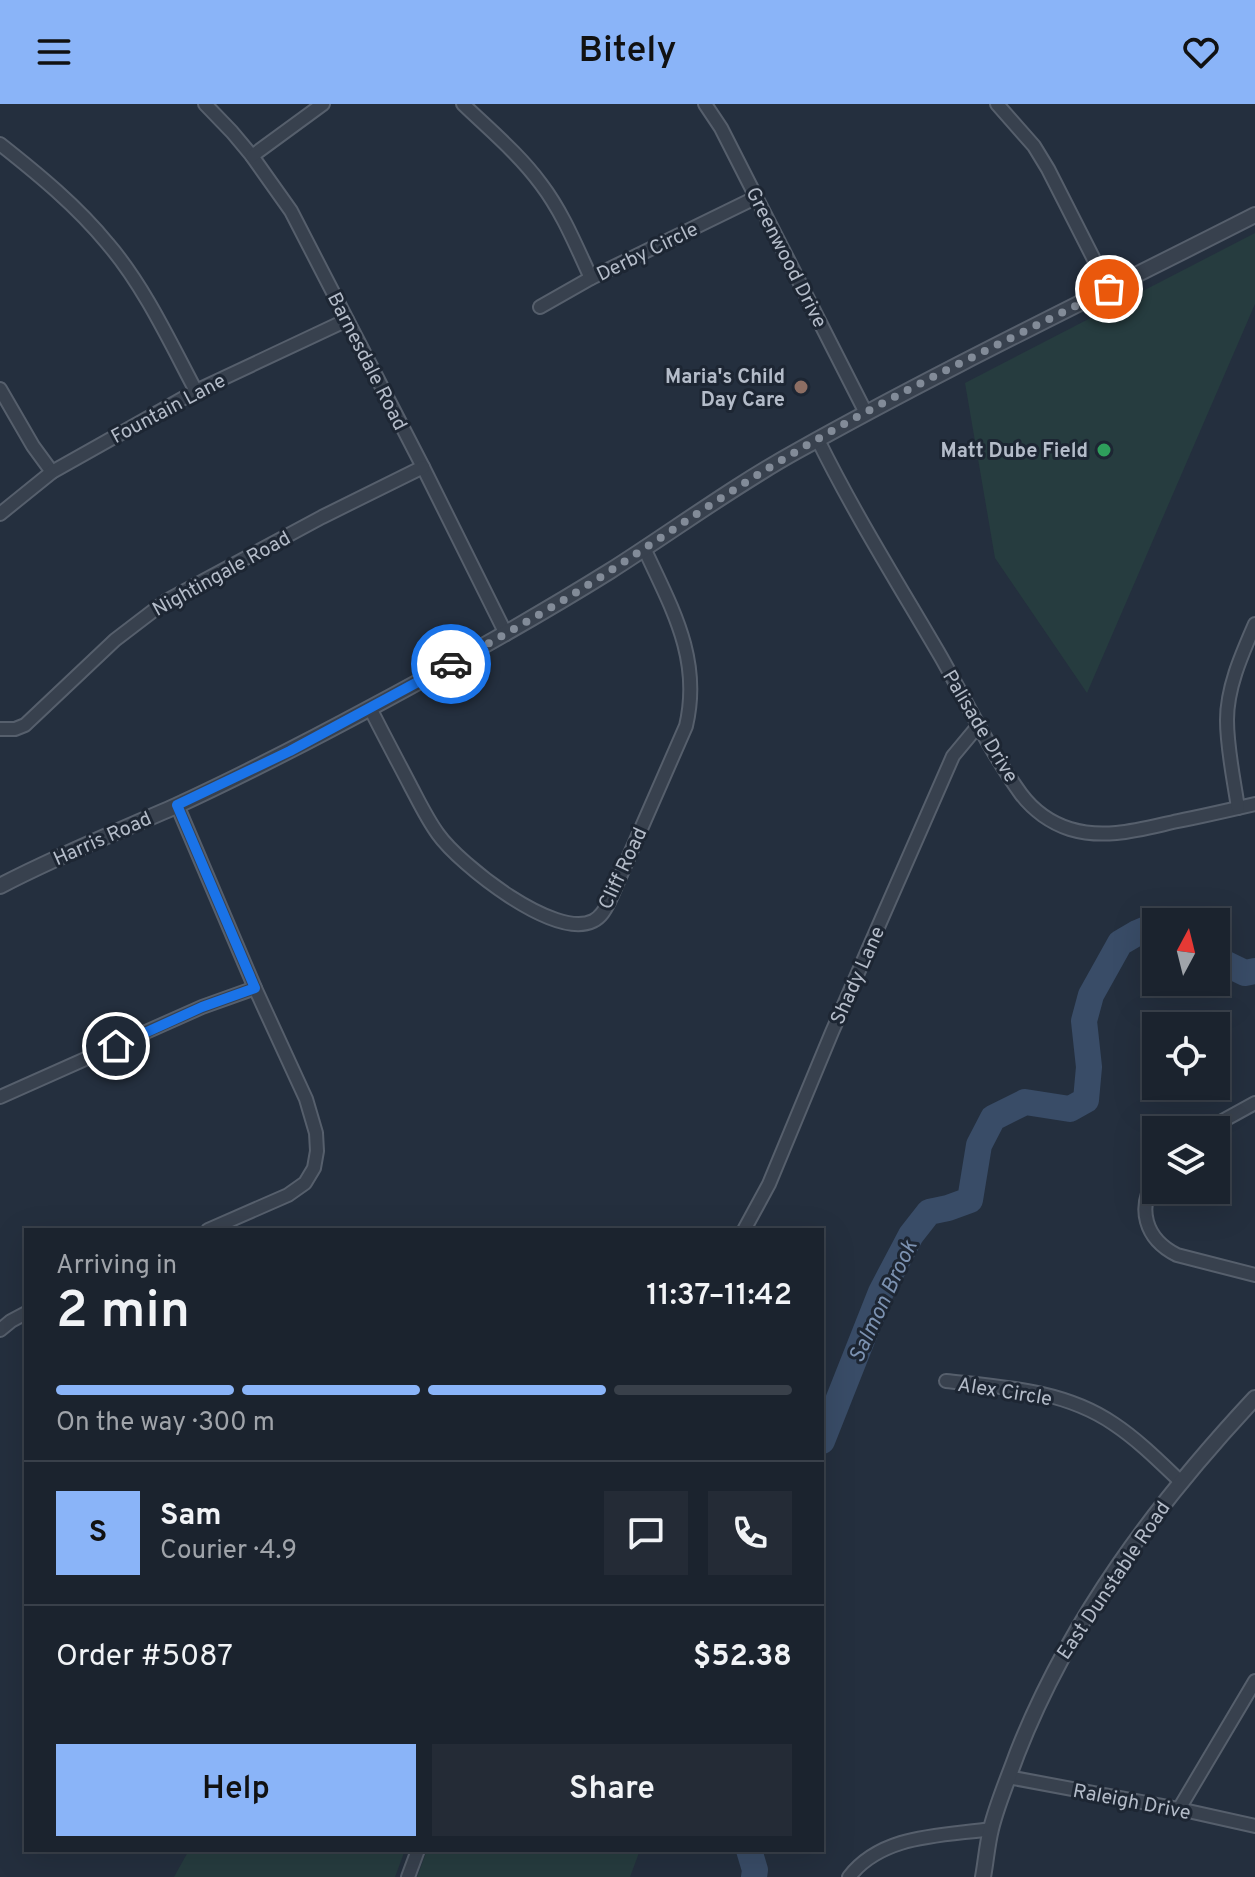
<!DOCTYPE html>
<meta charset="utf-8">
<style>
body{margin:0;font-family:Overpass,sans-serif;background:#242b36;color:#f1f3f6;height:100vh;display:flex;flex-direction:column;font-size:30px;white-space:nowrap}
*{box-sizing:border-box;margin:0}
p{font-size:26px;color:#a0a4aa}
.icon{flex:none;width:44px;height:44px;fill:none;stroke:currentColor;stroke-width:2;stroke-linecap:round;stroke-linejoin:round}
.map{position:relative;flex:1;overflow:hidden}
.side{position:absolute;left:24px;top:1124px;width:800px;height:624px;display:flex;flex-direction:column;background:#1b232e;border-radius:0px;box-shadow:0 8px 32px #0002,0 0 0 2px #39404a}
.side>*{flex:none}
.needle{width:52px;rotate:7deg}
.controls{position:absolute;left:1142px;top:804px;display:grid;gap:16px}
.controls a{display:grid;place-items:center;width:88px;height:88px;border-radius:0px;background:#1b232e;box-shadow:0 8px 32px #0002,0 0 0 2px #39404a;font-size:40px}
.pin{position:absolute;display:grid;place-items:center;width:68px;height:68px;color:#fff;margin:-34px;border:4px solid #fff;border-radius:50%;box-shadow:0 2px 8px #0007}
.courier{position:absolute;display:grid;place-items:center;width:80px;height:80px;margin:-40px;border:6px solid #1a73e8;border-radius:50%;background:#fff;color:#222;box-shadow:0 2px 10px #0007}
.overview em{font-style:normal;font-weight:600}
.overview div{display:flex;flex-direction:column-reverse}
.overview{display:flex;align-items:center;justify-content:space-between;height:136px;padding:0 32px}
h1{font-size:52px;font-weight:600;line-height:60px}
.bar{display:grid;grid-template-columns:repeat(4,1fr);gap:12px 8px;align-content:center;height:96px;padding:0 32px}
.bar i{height:10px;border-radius:6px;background:#39404a}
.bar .current{background:#8ab4f8}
.bar p{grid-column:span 4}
.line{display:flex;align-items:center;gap:20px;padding:0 32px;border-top:2px solid #39404a}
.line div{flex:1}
.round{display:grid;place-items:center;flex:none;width:84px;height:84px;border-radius:0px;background:#242b36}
.button{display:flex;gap:16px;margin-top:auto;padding:16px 32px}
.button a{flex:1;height:92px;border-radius:0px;background:#8ab4f8;color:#111;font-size:32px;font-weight:600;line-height:92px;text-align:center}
.button a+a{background:#242b36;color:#f1f3f6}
header{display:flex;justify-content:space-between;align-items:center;height:104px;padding:0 32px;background:#8ab4f8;color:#111;font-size:36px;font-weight:600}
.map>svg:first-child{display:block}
</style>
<header><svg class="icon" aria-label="menu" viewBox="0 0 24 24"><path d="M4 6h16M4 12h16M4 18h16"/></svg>Bitely<svg class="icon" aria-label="heart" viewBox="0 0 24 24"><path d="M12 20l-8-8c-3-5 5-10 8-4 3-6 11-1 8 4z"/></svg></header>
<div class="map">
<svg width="1255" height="1773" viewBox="0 0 1255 1773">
<rect width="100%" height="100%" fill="#242f3e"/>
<g fill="#263c3f">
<polygon points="1255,129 1255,200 1087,589 995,454 965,279"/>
<polygon points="189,1746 405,1746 395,1773 174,1773"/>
<polygon points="427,1746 640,1746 630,1773 417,1773"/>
</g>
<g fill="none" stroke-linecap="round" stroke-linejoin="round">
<g stroke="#394c67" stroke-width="26">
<polyline points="1216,855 1245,869 1255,867"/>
<polyline points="822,1337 881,1188 911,1131 929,1108 948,1104 970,1096 979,1041 993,1014 1025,998 1070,1005 1086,996 1089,963 1084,917 1091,891 1120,839 1137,829 1156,821"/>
<polyline points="749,1746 755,1766 754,1773"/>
</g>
<defs>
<g id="minor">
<polyline points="205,0 232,28 252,52 291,107 423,363 506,530"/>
<path d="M 463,0 C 490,26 519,50 541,80 C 563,109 576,142 591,174"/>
<polyline points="705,0 721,24 866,309"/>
<polyline points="997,0 1034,42 1048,65 1109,185"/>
<path d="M 0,40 C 38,70 77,102 108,140 C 144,182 170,238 196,287"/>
<polyline points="252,52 323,0"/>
<polyline points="540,203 591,174 757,93"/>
<polyline points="0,285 33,342 52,368"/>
<path d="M 818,336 C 855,411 899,481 941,553 C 967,599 990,647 1021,690 C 1033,706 1051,719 1070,725 C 1106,736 1141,725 1178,717 C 1203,712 1229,706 1255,700"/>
<polyline points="0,410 52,368 196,287 347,216"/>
<path d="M 370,604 C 383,630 397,656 410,681 C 419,698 427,715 438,730 C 460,761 555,836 593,817 C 601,813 605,806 609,798 L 686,622 C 702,554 671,503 644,444"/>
<polyline points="0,625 15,625 25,621 115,536 166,497 322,413 423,363"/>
<polyline points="177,701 255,884 306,995 316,1029 317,1047 314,1064 305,1079 288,1091 208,1126"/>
<path d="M 1238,704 C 1234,676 1227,645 1227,616 C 1227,583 1242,550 1255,520"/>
<polyline points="0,993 202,903 255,884"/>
<polyline points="1206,1026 1255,999"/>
<path d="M 1156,1073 C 1136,1104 1145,1135 1177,1151 L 1255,1171"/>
<polyline points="744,1126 769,1080 832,928 953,652 978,622"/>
<polyline points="0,1226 11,1217 26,1209"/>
<path d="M 946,1277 C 1003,1283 1065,1286 1114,1320 C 1138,1336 1159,1357 1180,1377"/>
<polyline points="1008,1673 1179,1705 1255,1722"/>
<polyline points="1179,1705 1255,1577"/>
<polyline points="408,1773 418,1746"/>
<path d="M 849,1773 C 882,1730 942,1732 991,1725"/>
</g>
<g id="tertiary">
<path d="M 0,782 C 57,752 117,728 176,702 C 243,671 309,637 374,602 C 454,559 533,515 610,467 C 673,427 732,383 797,347 C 947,263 1102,189 1255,111"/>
<path d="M 983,1773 C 986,1757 987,1741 991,1725 C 997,1700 1008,1675 1017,1650 C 1070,1515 1156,1400 1255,1294"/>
</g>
</defs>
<use href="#minor" stroke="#565f6c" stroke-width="16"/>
<use href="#tertiary" stroke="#565f6c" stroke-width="18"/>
<use href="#minor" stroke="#38414e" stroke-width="12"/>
<use href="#tertiary" stroke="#38414e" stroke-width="14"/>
</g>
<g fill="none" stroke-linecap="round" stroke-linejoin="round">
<path stroke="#828b98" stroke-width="8" stroke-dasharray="0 14.4" d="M 451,560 C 506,530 561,499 613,465 C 673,426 731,386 792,350 C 894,289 1003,239 1109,185"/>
<polyline stroke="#1a73e8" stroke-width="10" points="116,942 202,903 255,884 177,701 290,647 451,560"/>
</g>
<circle fill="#8d6e63" stroke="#1d2633" stroke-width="3" cx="801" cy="283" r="8"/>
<circle fill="#2e9e5b" stroke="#1d2633" stroke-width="3" cx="1104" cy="346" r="8"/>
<g text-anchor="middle" stroke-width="6" stroke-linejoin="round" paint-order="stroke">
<g font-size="20" fill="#b4bcc9" stroke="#1d2633">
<text transform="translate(647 147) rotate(-26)" y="7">Derby Circle</text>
<text transform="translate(787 153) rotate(63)" y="7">Greenwood Drive</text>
<text transform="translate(368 257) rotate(63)" y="7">Barnesdale Road</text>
<text transform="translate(168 304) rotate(-28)" y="7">Fountain Lane</text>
<text transform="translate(221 469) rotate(-29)" y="7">Nightingale Road</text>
<text transform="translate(981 622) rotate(59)" y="7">Palisade Drive</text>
<text transform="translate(102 734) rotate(-24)" y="7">Harris Road</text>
<text transform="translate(622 764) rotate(-65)" y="7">Cliff Road</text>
<text transform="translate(857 871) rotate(-66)" y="7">Shady Lane</text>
<text transform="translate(1005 1287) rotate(9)" y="7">Alex Circle</text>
<text transform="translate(1113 1476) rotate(-56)" y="7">East Dunstable Road</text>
<text transform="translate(1132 1697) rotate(11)" y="7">Raleigh Drive</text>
</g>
<g font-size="20" font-weight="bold" fill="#b4bcc9" stroke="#1d2633" text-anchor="end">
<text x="785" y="279">Maria's Child<tspan x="785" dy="23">Day Care</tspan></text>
<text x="1088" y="353">Matt Dube Field</text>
</g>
<g font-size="22" font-style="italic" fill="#7c92b1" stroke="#1d2633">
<text transform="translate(882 1197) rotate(-65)" y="8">Salmon Brook</text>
</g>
</g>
</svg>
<div class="controls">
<a><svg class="needle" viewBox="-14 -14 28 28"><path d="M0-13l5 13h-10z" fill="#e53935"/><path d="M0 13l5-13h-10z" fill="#a0a4aa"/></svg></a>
<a><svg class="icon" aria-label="locate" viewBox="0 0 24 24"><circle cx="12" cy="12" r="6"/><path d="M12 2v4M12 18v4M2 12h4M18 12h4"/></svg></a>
<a><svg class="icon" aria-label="layers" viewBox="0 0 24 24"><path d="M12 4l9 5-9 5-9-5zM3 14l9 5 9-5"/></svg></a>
</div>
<div class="pin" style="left:1109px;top:185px;background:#ea580c"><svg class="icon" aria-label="bag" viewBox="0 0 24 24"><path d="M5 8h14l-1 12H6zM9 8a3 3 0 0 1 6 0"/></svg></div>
<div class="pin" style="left:116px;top:942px;background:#1f2937"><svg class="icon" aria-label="home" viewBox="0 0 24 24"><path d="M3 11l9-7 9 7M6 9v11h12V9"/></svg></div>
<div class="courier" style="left:451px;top:560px"><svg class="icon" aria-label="car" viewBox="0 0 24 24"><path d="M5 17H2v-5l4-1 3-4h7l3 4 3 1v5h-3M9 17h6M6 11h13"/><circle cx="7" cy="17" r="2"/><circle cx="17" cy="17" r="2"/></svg></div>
<section class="side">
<div class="overview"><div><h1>2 min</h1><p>Arriving in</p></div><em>11:37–11:42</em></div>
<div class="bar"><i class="current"></i><i class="current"></i><i class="current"></i><i></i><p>On the way · 300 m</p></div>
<div class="line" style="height:144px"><b class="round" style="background:#8ab4f8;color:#111">S</b><div><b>Sam</b><p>Courier · 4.9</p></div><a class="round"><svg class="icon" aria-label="chat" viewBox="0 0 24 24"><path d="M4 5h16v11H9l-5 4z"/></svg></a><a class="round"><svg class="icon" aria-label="phone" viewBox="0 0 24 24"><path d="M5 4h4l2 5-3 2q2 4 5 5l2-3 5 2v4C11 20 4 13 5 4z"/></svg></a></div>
<div class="line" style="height:104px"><div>Order #5087</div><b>$52.38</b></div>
<div class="button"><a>Help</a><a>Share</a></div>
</section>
</div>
